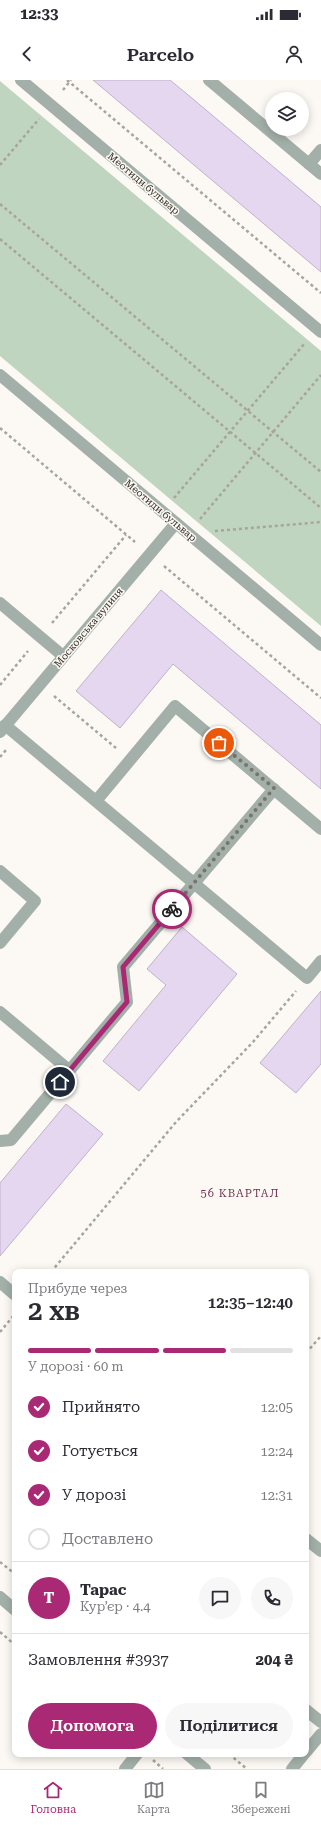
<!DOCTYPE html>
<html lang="uk">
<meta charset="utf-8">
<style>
body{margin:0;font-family:"Roboto Serif",serif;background:#f7f7f7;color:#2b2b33;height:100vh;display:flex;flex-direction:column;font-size:15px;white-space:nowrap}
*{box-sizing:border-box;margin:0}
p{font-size:13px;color:#7c7c81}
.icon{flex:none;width:22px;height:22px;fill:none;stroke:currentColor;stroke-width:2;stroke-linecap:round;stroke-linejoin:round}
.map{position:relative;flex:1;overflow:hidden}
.sheet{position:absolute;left:12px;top:1189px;width:297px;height:488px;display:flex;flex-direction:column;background:#fff;border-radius:8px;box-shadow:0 2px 10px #0003}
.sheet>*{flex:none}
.buttons{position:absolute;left:265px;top:12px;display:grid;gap:8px}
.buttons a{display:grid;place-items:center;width:44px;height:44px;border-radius:50%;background:#fff;box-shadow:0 2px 10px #0003;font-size:20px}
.pin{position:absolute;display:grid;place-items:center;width:34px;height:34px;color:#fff;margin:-17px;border:2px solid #fff;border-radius:50%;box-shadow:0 1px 4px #0007}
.courier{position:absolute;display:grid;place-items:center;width:40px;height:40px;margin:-20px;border:3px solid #aa2975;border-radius:50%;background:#fff;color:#222;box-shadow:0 1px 5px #0007}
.summary em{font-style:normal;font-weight:600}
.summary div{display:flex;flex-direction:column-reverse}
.summary{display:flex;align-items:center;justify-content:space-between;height:68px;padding:0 16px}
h1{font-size:26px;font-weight:600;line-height:30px}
.bar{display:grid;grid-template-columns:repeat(4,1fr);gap:6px 4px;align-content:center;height:48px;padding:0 16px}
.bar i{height:5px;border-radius:3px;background:#e1e1e2}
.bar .on{background:#aa2975}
.bar p{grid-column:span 4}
.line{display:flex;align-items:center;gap:10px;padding:0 16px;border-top:1px solid #e1e1e2}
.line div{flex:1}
.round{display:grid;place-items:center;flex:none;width:42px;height:42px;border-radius:21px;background:#f7f7f7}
ol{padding:0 16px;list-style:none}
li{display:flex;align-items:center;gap:12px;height:44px}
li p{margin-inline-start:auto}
li .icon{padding:4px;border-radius:50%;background:#aa2975;color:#fff;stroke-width:4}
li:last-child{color:#7c7c81}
li i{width:22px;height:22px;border:2px solid #e1e1e2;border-radius:50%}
.button{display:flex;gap:8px;margin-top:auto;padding:8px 16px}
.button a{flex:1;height:46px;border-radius:24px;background:#aa2975;color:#fff;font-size:16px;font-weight:600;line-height:46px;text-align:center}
.button a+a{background:#f7f7f7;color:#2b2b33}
.status{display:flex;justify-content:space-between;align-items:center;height:28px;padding:0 20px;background:#fff;direction:ltr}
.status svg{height:11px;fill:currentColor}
header{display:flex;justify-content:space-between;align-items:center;height:52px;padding:0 16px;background:#fff;font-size:18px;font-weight:600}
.tabs{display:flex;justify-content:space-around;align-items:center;height:56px;border-top:1px solid #e1e1e2;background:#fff;font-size:11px;color:#7c7c81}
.tabs a{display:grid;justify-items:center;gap:2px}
.tabs .on{color:#aa2975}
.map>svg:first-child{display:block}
</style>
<div class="status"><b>12:33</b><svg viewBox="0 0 49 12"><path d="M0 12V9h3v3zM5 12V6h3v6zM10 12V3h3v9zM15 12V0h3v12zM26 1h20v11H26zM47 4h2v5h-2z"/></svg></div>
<header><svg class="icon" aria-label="back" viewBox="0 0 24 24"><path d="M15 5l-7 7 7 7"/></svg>Parcelo<svg class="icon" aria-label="person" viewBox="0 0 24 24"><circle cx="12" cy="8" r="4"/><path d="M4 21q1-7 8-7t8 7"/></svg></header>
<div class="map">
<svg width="321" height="1689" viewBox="0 0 321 1689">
<rect width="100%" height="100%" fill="#fcf9f4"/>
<polygon fill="#bfd5bf" points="0,1 321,271 321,546 0,276"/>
<g fill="#e6d7f0" stroke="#c0b1c9">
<polygon points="93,0 170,0 193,19 321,127 321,192"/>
<polygon points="161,510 321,645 321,709 173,584 120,648 76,611"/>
<polygon points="182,847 237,894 139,1011 103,981 166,905 147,889"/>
<polygon points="321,911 321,984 296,1013 260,983"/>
<polygon points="66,1024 103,1054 0,1176 0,1103"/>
</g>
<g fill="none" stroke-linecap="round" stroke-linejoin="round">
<g stroke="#a8a49d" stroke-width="2.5" stroke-dasharray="3 3" stroke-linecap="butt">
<polyline points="67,0 321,213"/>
<polyline points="63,10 71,0"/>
<polyline points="0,85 39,39"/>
<polyline points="0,124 321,392"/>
<polyline points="0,159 321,428"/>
<polyline points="0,348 135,462"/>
<polyline points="174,418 305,263"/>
<polyline points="200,439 321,295"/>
<polyline points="215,451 321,442"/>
<polyline points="164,486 321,618"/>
<polyline points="52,543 126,455"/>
<polyline points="0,605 28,571"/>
<polyline points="54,616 116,668"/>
<polyline points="0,677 6,670"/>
<polyline points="51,1192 176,1042 253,962 296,911"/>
<polyline points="0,1252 15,1234"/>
<polyline points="306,1273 321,1256"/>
<polyline points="0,1482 15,1494"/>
<polyline points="0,1552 15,1565"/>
<polyline points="229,1674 247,1689"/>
<polyline points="153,1680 163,1689"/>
</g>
<g stroke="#a3b0a9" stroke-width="12">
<polyline points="21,0 321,252"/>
<polyline points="209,0 321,94"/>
<polyline points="309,84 321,70"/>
<polyline points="0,295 321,565"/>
<polyline points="0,523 63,576"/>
<polyline points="5,645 307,898 321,881"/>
<polyline points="0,652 176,443"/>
<polyline points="96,721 175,626 321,749"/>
<polyline points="0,791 35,821 0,863"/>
<polyline points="0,932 69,990"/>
<polyline points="0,1061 11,1060 127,922 123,887 274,709"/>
<polyline points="0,1202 15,1215"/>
<polyline points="306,1459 321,1471"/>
<polyline points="0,1517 15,1530"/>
<polyline points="306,1630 321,1642"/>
<polyline points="306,1672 321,1654"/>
<polyline points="187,1674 205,1689"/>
<polyline points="125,1689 137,1674"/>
<polyline points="292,1689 304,1674"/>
</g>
</g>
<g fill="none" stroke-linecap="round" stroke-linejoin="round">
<polyline stroke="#79746c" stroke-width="4" stroke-dasharray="0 7.2" points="172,829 274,708 219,663"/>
<polyline stroke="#aa2975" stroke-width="5" points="60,1002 127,922 123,887 172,829"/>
</g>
<g text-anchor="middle" stroke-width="3" stroke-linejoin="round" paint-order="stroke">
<g font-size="10" fill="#322c22" stroke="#fcf9f4">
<text transform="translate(144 103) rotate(40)" y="4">Меотиди бульвар</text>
<text transform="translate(161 430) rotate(40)" y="4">Меотиди бульвар</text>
<text transform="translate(88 547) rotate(-50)" y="4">Московська вулиця</text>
</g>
<g font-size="11" letter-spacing="1" fill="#713153" stroke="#fcf9f4">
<text x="240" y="1117">56 КВАРТАЛ</text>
</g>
</g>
</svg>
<div class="buttons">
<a><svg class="icon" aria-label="layers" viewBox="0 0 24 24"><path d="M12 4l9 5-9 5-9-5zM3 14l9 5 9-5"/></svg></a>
</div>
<div class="pin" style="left:219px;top:663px;background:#ea580c"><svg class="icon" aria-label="bag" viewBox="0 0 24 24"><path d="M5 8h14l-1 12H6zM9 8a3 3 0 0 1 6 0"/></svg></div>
<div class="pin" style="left:60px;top:1002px;background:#1f2937"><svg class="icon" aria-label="home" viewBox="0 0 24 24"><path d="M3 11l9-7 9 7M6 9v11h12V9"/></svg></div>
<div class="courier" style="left:172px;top:829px"><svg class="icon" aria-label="bike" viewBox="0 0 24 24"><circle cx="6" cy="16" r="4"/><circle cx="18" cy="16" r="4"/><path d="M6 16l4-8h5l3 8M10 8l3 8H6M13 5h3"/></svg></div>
<section class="sheet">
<div class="summary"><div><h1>2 хв</h1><p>Прибуде через</p></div><em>12:35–12:40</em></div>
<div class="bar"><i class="on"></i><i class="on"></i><i class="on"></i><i></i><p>У дорозі · 60 m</p></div>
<ol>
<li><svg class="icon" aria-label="check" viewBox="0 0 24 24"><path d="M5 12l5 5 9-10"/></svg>Прийнято<p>12:05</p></li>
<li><svg class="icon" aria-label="check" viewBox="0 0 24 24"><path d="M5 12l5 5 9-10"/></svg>Готується<p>12:24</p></li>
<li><svg class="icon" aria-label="check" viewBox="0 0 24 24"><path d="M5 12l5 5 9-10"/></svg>У дорозі<p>12:31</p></li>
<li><i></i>Доставлено</li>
</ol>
<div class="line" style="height:72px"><b class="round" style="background:#aa2975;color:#fff">Т</b><div><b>Тарас</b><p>Кур’єр · 4.4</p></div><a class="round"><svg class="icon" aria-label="chat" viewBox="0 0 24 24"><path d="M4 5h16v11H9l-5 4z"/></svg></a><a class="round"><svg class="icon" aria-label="phone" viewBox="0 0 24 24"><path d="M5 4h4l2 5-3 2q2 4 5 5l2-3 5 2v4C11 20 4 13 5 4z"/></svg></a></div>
<div class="line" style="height:52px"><div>Замовлення #3937</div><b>204 ₴</b></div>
<div class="button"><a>Допомога</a><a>Поділитися</a></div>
</section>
</div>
<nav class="tabs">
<a class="on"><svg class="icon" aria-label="home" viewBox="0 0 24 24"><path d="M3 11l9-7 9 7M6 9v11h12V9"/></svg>Головна</a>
<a><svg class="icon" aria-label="map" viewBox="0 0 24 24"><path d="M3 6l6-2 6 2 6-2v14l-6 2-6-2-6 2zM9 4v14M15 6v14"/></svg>Карта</a>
<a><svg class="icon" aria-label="saved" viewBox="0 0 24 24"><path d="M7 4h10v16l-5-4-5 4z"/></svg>Збережені</a>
</nav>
